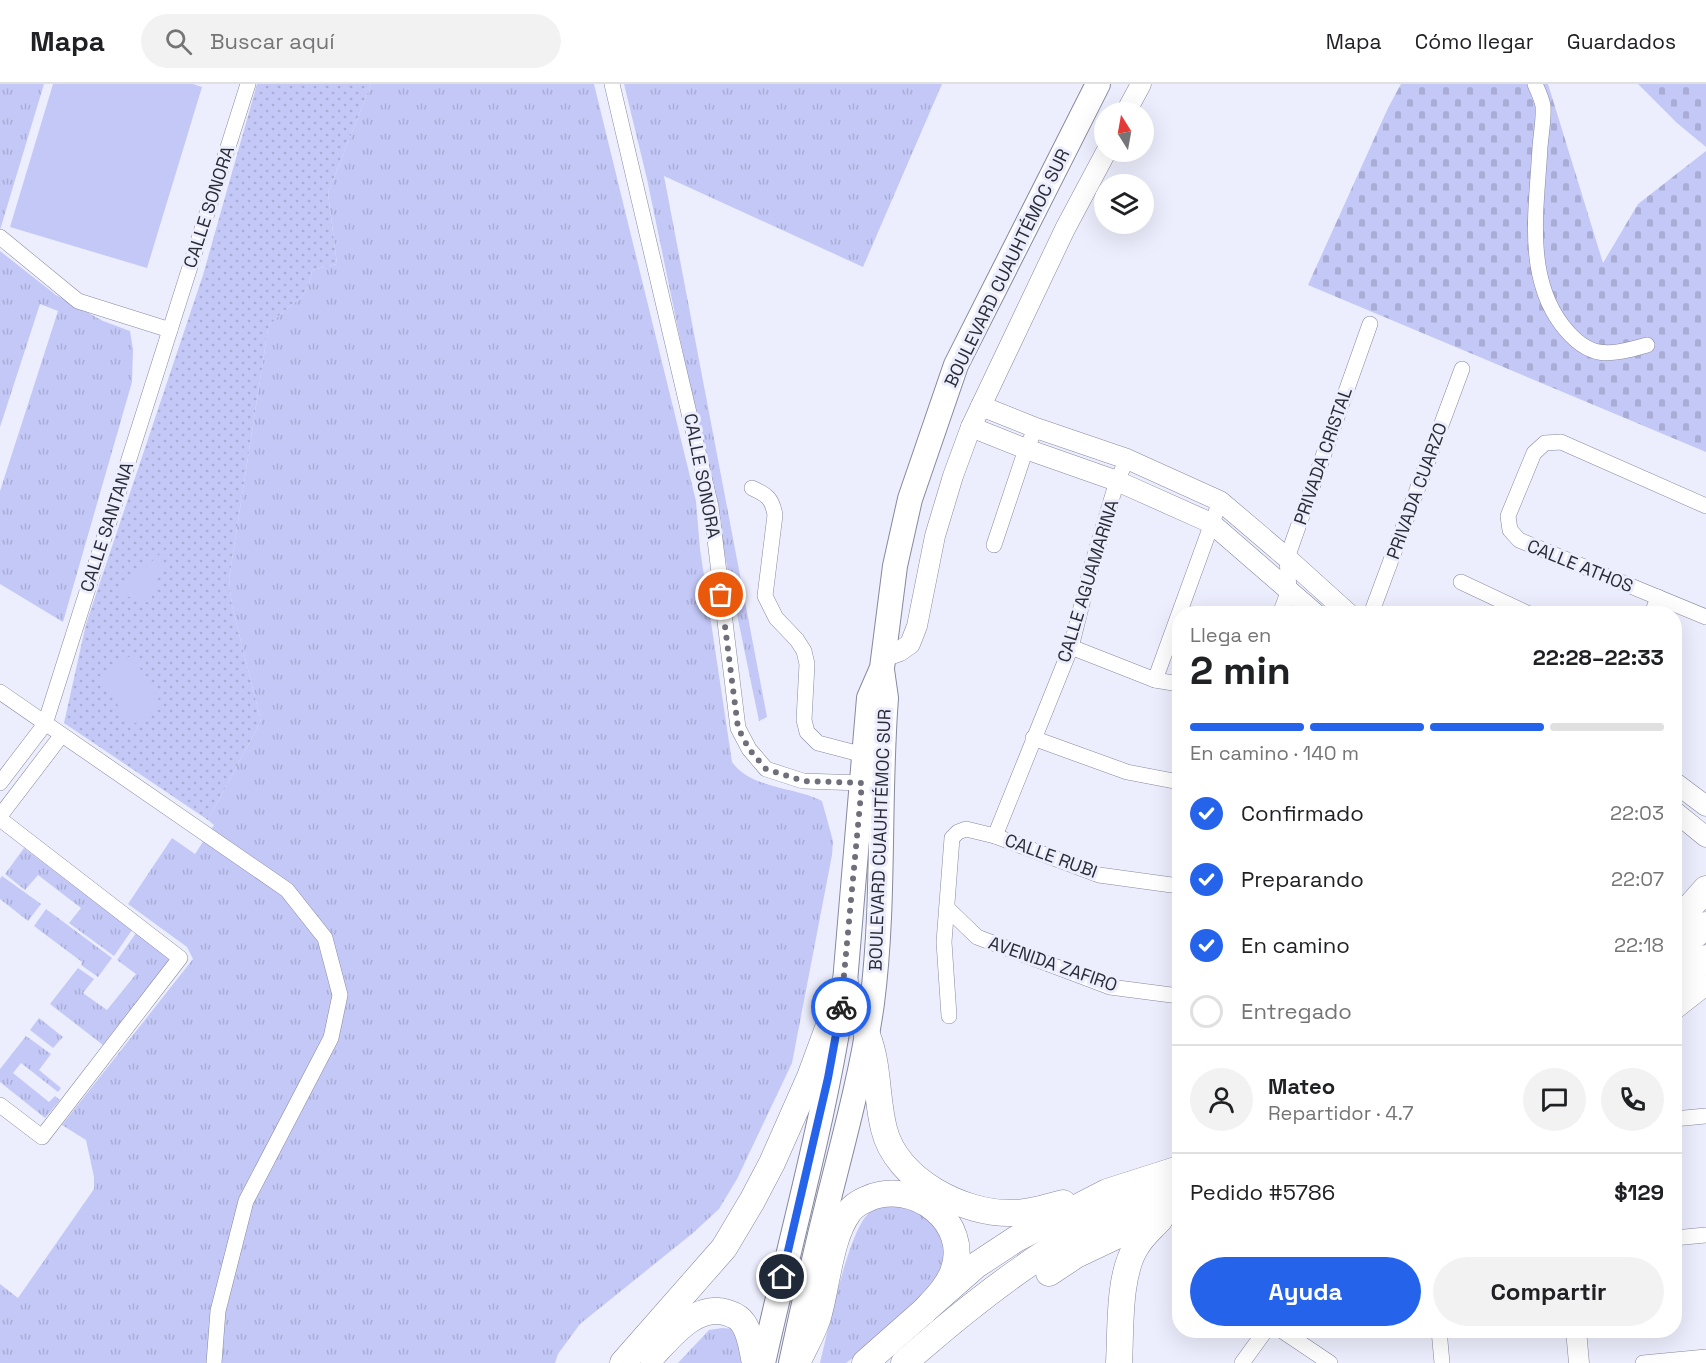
<!DOCTYPE html>
<html lang="es">
<meta charset="utf-8">
<style>
body{margin:0;font-family:"Space Grotesk",sans-serif;background:#f2f2f2;color:#202124;height:100vh;display:flex;flex-direction:column;font-size:22px;white-space:nowrap}
*{box-sizing:border-box;margin:0}
p{font-size:20px;color:#757577}
.icon{flex:none;width:33px;height:33px;fill:none;stroke:currentColor;stroke-width:2;stroke-linecap:round;stroke-linejoin:round}
.map{position:relative;flex:1;overflow:hidden}
.drawer{position:absolute;left:1172px;top:522px;width:510px;height:732px;display:flex;flex-direction:column;background:#fff;border-radius:24px;box-shadow:0 6px 24px #0002}
.drawer>*{flex:none}
.needle{width:39px;rotate:349deg}
.tools{position:absolute;left:1094px;top:18px;display:grid;gap:12px}
.tools a{display:grid;place-items:center;width:60px;height:60px;border-radius:50%;background:#fff;box-shadow:0 6px 24px #0002;font-size:30px}
.pin{position:absolute;display:grid;place-items:center;width:51px;height:51px;color:#fff;margin:-26px;border:3px solid #fff;border-radius:50%;box-shadow:0 2px 6px #0007}
.courier{position:absolute;display:grid;place-items:center;width:60px;height:60px;margin:-30px;border:4px solid #2563eb;border-radius:50%;background:#fff;color:#222;box-shadow:0 2px 8px #0007}
.summary em{font-style:normal;font-weight:600}
.summary div{display:flex;flex-direction:column-reverse}
.summary{display:flex;align-items:center;justify-content:space-between;height:102px;padding:0 18px}
h1{font-size:39px;font-weight:600;line-height:45px}
.bar{display:grid;grid-template-columns:repeat(4,1fr);gap:9px 6px;align-content:center;height:72px;padding:0 18px}
.bar i{height:8px;border-radius:4px;background:#e0e0e0}
.bar .selected{background:#2563eb}
.bar p{grid-column:span 4}
.line{display:flex;align-items:center;gap:15px;padding:0 18px;border-top:2px solid #e0e0e0}
.line div{flex:1}
.round{display:grid;place-items:center;flex:none;width:63px;height:63px;border-radius:32px;background:#f2f2f2}
ol{padding:0 18px;list-style:none}
li{display:flex;align-items:center;gap:18px;height:66px}
li p{margin-inline-start:auto}
li .icon{padding:6px;border-radius:50%;background:#2563eb;color:#fff;stroke-width:4}
li:last-child{color:#757577}
li i{width:33px;height:33px;border:3px solid #e0e0e0;border-radius:50%}
.primary-button{display:flex;gap:12px;margin-top:auto;padding:12px 18px}
.primary-button a{flex:1;height:69px;border-radius:36px;background:#2563eb;color:#fff;font-size:24px;font-weight:600;line-height:69px;text-align:center}
.primary-button a+a{background:#f2f2f2;color:#202124}
header{display:flex;align-items:center;gap:36px;box-sizing:border-box;height:84px;padding:0 30px;background:#fff;border-bottom:2px solid #e0e0e0}
header strong{font-size:28px}
nav{display:flex;gap:33px;margin-inline-start:auto;font-size:21px}
.search{width:420px;height:54px;background:#f2f2f2;display:flex;align-items:center;gap:15px;box-sizing:border-box;padding:0 21px;border-radius:33px;color:#757577;font-size:22px}
.map>svg:first-child{display:block}
</style>
<header>
<strong>Mapa</strong>
<div class="search"><svg class="icon" aria-label="search" viewBox="0 0 24 24"><circle cx="10" cy="10" r="6"/><path d="M15 15l6 6"/></svg>Buscar aquí</div>
<nav><a>Mapa</a><a>Cómo llegar</a><a>Guardados</a></nav>
</header>
<div class="map">
<svg width="1706" height="1279" viewBox="0 0 1706 1279">
<defs>
<pattern id="grass-tufts" width="24" height="20" patternUnits="userSpaceOnUse" patternTransform="scale(1.5)"><rect width="24" height="20" fill="#c4c8f7"/><path d="M3 7l-1-3M5 7V3M7 7l1-3M15 17l-1-3M17 17v-4M19 17l1-3" fill="none" stroke="#a9acd4"/></pattern>
<pattern id="cemetery-stones" width="16" height="16" patternUnits="userSpaceOnUse" patternTransform="scale(1.5)"><rect width="16" height="16" fill="#c4c8f7"/><path d="M2 7V4a2 2 0 0 1 4 0v3zM10 15v-3a2 2 0 0 1 4 0v3z" fill="#a9acd4"/></pattern>
<pattern id="park-dots" width="8" height="8" patternUnits="userSpaceOnUse" patternTransform="scale(1.5)"><rect width="8" height="8" fill="#c4c8f7"/><path d="M2 2h.1M6 6h.1" fill="none" stroke="#a9acd4" stroke-width="1.8" stroke-linecap="round"/></pattern>
</defs>
<rect width="100%" height="100%" fill="#eceefd"/>
<g fill="url(#grass-tufts)">
<polygon points="0,0 44,0 0,146"/>
<path d="M 371,0 L 594,0 L 696,417 L 700,465 L 732,678 C 751,705 795,703 822,717 L 833,757 L 832,771 L 792,979 L 737,1095 L 719,1125 L 693,1149 L 580,1240 L 558,1270 L 555,1279 L 0,1279 L 0,1200 L 18,1214 L 94,1105 L 94,1093 L 86,1056 L 62,1041 L 193,875 L 187,863 L 128,820 L 172,754 L 195,770 L 214,741 L 208,736 L 261,637 L 232,522 L 229,495 L 268,245 C 283,219 308,222 312,186 L 337,180 L 328,109 Z"/>
<polygon points="624,0 942,0 863,183 664,92 767,633 759,637 647,95"/>
<polygon points="0,167 56,211 103,237 130,247 133,266 132,298 63,538 0,500 0,407 58,227 40,220 0,343"/>
<polygon points="24,764 132,846 114,872 69,839 81,824 38,791 25,806 5,790"/>
<polygon points="2,792 41,820 28,837 0,815 0,795"/>
<polygon points="46,825 112,874 98,893 81,881 82,878 34,842"/>
<polygon points="136,849 170,875 103,961 50,920 78,884 94,895 83,909 107,926 136,890 117,876"/>
<polygon points="39,934 63,953 53,964 30,946"/>
<polygon points="26,952 51,970 39,986 61,1004 58,1008 21,979 13,989 49,1018 55,1012 60,1016 45,1034 0,998 0,985"/>
<path d="M 904,1119 L 945,1146 L 949,1177 L 921,1224 L 846,1279 L 820,1279 C 828,1248 848,1147 869,1129 C 880,1119 891,1119 904,1119 Z"/>
<polygon points="722,1244 734,1245 749,1279 678,1279 709,1246"/>
</g>
<g fill="url(#cemetery-stones)">
<polygon points="1401,0 1548,0 1603,179 1638,120 1706,67 1706,368 1308,201 1388,24"/>
<polygon points="1638,0 1706,0 1706,63 1677,39"/>
</g>
<path fill="url(#park-dots)" d="M 257,0 L 371,0 L 328,109 L 337,180 L 312,186 C 308,222 283,219 268,245 L 229,495 L 232,522 L 261,637 L 208,736 L 64,639 L 86,540 L 203,191 Z"/>
<g fill="#c4c8f7">
<polygon points="53,0 193,0 202,3 147,184 10,143"/>
<polygon points="167,464 150,519 116,509"/>
<polygon points="132,571 163,623 130,642 100,591"/>
</g>
<g fill="none" stroke-linecap="round" stroke-linejoin="round">
<defs>
<g id="minor">
<polyline points="612,0 711,423 738,644 749,665 766,685 803,697 862,699"/>
<path d="M 1535,0 C 1538,7 1542,15 1543,22 C 1544,35 1541,50 1540,63 C 1537,122 1524,191 1562,241 C 1589,276 1608,272 1647,261"/>
<polyline points="0,153 78,217 170,246"/>
<path d="M 752,404 C 767,411 772,414 775,431 L 765,512 L 776,534 L 797,556 L 804,567 L 807,580 L 804,636 L 807,648 L 818,659 L 864,671"/>
<polyline points="1706,422 1561,358 1545,359 1534,369 1508,432 1510,446 1519,456 1706,533"/>
<polyline points="994,461 1026,365 1036,344"/>
<polyline points="1461,498 1529,530"/>
<polyline points="1280,530 1289,506 1287,474 1370,240"/>
<polyline points="1371,530 1462,285"/>
<polyline points="1652,530 1658,513"/>
<polyline points="1071,563 1155,596 1179,600"/>
<polyline points="1155,596 1220,417"/>
<polyline points="0,608 287,806 325,854 340,911 331,954 246,1117 218,1227 214,1279"/>
<polyline points="1033,654 1127,688 1179,698"/>
<polyline points="0,699 45,640 248,0"/>
<polyline points="0,732 61,652"/>
<polyline points="0,735 180,874 42,1053 0,1021"/>
<polyline points="995,752 1071,563 1091,484 1117,397 1127,375"/>
<polyline points="947,824 977,853 1110,903 1179,912"/>
<polyline points="949,932 944,858 952,754 958,748 966,745 995,752 1099,791 1179,802"/>
<polyline points="1674,1035 1706,1032"/>
<polyline points="1674,1154 1706,1151"/>
<polyline points="1281,1246 1330,1279"/>
<polyline points="1439,1246 1442,1279"/>
<polyline points="1242,1279 1266,1246"/>
<polyline points="1643,1279 1706,1273"/>
</g>
<g id="tertiary">
<polyline points="1126,28 1141,0"/>
<polyline points="981,322 1036,344 1127,375 1220,417 1287,474 1349,530"/>
<polyline points="971,343 1026,365 1117,397 1211,439 1316,530"/>
<polyline points="883,573 900,567 910,560 917,542 935,452 953,392 971,343 1065,145 1106,68"/>
<polyline points="1674,698 1706,722"/>
<polyline points="1674,727 1706,753"/>
<polyline points="1674,926 1706,901"/>
<polyline points="1576,1246 1579,1279"/>
</g>
<g id="primary">
<path d="M 763,1279 C 791,1152 827,1027 845,898 L 869,614 L 882,584 L 895,482 L 910,415 L 956,281 L 1098,0"/>
<path d="M 791,1279 C 803,1223 816,1166 830,1110 C 846,1047 863,984 872,919 C 885,818 878,716 886,614 L 882,586"/>
</g>
<g id="trunk">
<polyline points="1674,841 1706,805"/>
<polyline points="1674,870 1706,841"/>
<polyline points="1674,900 1706,874"/>
<path d="M 867,951 C 879,981 876,1014 884,1045 C 896,1096 964,1131 1014,1129 C 1030,1129 1047,1123 1063,1119"/>
<polyline points="1049,1189 1076,1171 1173,1125"/>
<path d="M 652,1272 C 671,1252 697,1218 728,1229 C 734,1231 740,1234 743,1239 C 751,1250 752,1266 755,1279"/>
<polyline points="623,1279 724,1164 752,1117 772,1079 810,993 845,898"/>
<path d="M 797,1279 C 804,1264 813,1249 818,1233 C 827,1203 830,1153 849,1128 C 853,1122 860,1118 867,1115 C 913,1094 972,1138 953,1188 C 947,1204 934,1216 923,1228"/>
<polyline points="865,1279 975,1182 1016,1155 1107,1108 1179,1085"/>
<path d="M 904,1279 C 955,1234 1010,1189 1069,1154 C 1104,1134 1142,1120 1179,1107"/>
<path d="M 1119,1279 C 1121,1245 1118,1192 1136,1163 C 1142,1152 1152,1144 1160,1135"/>
</g>
</defs>
<use href="#minor" stroke="#86899f" stroke-width="16"/>
<use href="#tertiary" stroke="#86899f" stroke-width="21"/>
<use href="#primary" stroke="#86899f" stroke-width="26"/>
<use href="#trunk" stroke="#86899f" stroke-width="27"/>
<use href="#minor" stroke="#fff" stroke-width="15"/>
<use href="#tertiary" stroke="#fff" stroke-width="20"/>
<use href="#primary" stroke="#fff" stroke-width="24"/>
<use href="#trunk" stroke="#fff" stroke-width="26"/>
</g>
<g fill="none" stroke-linecap="round" stroke-linejoin="round">
<polyline stroke="#6e6f7a" stroke-width="6" stroke-dasharray="0 10.8" points="721,511 738,644 749,665 766,685 803,697 862,699 841,923"/>
<polyline stroke="#2563eb" stroke-width="8" points="782,1193 828,994 841,923"/>
</g>
<g text-anchor="middle" stroke-width="6" stroke-linejoin="round" paint-order="stroke">
<g font-size="18" fill="#2a2b34" stroke="#eceefd">
<text transform="translate(209 123) rotate(-72)" y="6">CALLE SONORA</text>
<text transform="translate(1007 184) rotate(-64)" y="6">BOULEVARD CUAUHTÉMOC SUR</text>
<text transform="translate(1323 372) rotate(-71)" y="6">PRIVADA CRISTAL</text>
<text transform="translate(702 392) rotate(79)" y="6">CALLE SONORA</text>
<text transform="translate(1417 407) rotate(-70)" y="6">PRIVADA CUARZO</text>
<text transform="translate(107 443) rotate(-72)" y="6">CALLE SANTANA</text>
<text transform="translate(1580 482) rotate(22)" y="6">CALLE ATHOS</text>
<text transform="translate(1088 497) rotate(-73)" y="6">CALLE AGUAMARINA</text>
<text transform="translate(880 756) rotate(-88)" y="6">BOULEVARD CUAUHTÉMOC SUR</text>
<text transform="translate(1051 772) rotate(20)" y="6">CALLE RUBI</text>
<text transform="translate(1053 880) rotate(19)" y="6">AVENIDA ZAFIRO</text>
</g>
</g>
</svg>
<div class="tools">
<a><svg class="needle" viewBox="-14 -14 28 28"><path d="M0-13l5 13h-10z" fill="#e53935"/><path d="M0 13l5-13h-10z" fill="#757577"/></svg></a>
<a><svg class="icon" aria-label="layers" viewBox="0 0 24 24"><path d="M12 4l9 5-9 5-9-5zM3 14l9 5 9-5"/></svg></a>
</div>
<div class="pin" style="left:721px;top:511px;background:#ea580c"><svg class="icon" aria-label="bag" viewBox="0 0 24 24"><path d="M5 8h14l-1 12H6zM9 8a3 3 0 0 1 6 0"/></svg></div>
<div class="pin" style="left:782px;top:1193px;background:#1f2937"><svg class="icon" aria-label="home" viewBox="0 0 24 24"><path d="M3 11l9-7 9 7M6 9v11h12V9"/></svg></div>
<div class="courier" style="left:841px;top:923px"><svg class="icon" aria-label="bike" viewBox="0 0 24 24"><circle cx="6" cy="16" r="4"/><circle cx="18" cy="16" r="4"/><path d="M6 16l4-8h5l3 8M10 8l3 8H6M13 5h3"/></svg></div>
<section class="drawer">
<div class="summary"><div><h1>2 min</h1><p>Llega en</p></div><em>22:28–22:33</em></div>
<div class="bar"><i class="selected"></i><i class="selected"></i><i class="selected"></i><i></i><p>En camino · 140 m</p></div>
<ol>
<li><svg class="icon" aria-label="check" viewBox="0 0 24 24"><path d="M5 12l5 5 9-10"/></svg>Confirmado<p>22:03</p></li>
<li><svg class="icon" aria-label="check" viewBox="0 0 24 24"><path d="M5 12l5 5 9-10"/></svg>Preparando<p>22:07</p></li>
<li><svg class="icon" aria-label="check" viewBox="0 0 24 24"><path d="M5 12l5 5 9-10"/></svg>En camino<p>22:18</p></li>
<li><i></i>Entregado</li>
</ol>
<div class="line" style="height:108px"><a class="round"><svg class="icon" aria-label="person" viewBox="0 0 24 24"><circle cx="12" cy="8" r="4"/><path d="M4 21q1-7 8-7t8 7"/></svg></a><div><b>Mateo</b><p>Repartidor · 4.7</p></div><a class="round"><svg class="icon" aria-label="chat" viewBox="0 0 24 24"><path d="M4 5h16v11H9l-5 4z"/></svg></a><a class="round"><svg class="icon" aria-label="phone" viewBox="0 0 24 24"><path d="M5 4h4l2 5-3 2q2 4 5 5l2-3 5 2v4C11 20 4 13 5 4z"/></svg></a></div>
<div class="line" style="height:78px"><div>Pedido #5786</div><b>$129</b></div>
<div class="primary-button"><a>Ayuda</a><a>Compartir</a></div>
</section>
</div>
